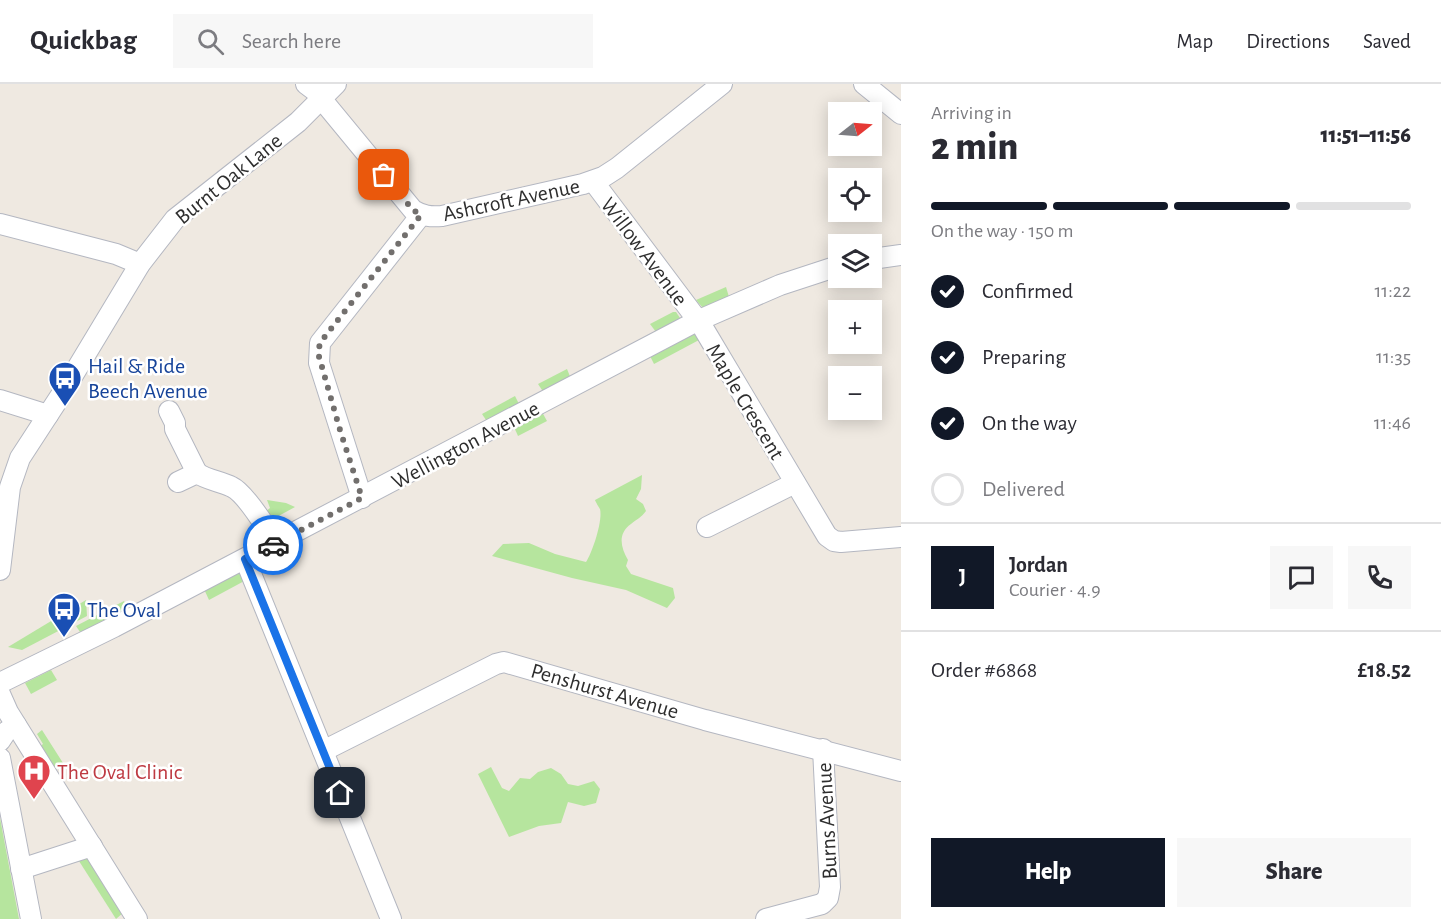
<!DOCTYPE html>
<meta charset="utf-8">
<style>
body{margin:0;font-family:"Alegreya Sans",sans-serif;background:#f7f7f7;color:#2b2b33;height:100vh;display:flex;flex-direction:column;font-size:22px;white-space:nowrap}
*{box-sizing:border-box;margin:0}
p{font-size:20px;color:#7c7c81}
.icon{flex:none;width:33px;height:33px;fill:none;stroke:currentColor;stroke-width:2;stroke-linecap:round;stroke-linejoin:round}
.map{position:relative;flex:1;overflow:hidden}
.details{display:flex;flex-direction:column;background:#fff;width:540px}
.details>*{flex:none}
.needle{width:39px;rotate:73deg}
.controls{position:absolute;left:828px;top:18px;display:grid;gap:12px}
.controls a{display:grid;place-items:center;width:54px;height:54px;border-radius:0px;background:#fff;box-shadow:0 3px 15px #0003;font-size:30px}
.pin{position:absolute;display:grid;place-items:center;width:51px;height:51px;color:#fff;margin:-26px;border-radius:12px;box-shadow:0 3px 9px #0006}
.courier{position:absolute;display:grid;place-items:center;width:60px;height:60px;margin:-30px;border:4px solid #1a73e8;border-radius:50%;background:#fff;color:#222;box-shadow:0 2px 8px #0007}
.head em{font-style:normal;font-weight:800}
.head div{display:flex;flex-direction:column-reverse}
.head{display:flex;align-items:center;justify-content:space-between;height:102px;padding:0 30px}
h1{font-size:39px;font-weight:800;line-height:45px}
.bar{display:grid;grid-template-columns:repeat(4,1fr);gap:9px 6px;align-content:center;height:72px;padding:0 30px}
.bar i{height:8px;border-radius:4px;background:#e1e1e2}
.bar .selected{background:#111827}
.bar p{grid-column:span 4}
.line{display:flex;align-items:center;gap:15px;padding:0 30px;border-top:2px solid #e1e1e2}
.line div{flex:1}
.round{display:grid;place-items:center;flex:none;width:63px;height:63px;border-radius:0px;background:#f7f7f7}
ol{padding:0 30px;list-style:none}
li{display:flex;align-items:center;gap:18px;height:66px}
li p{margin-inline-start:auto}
li .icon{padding:6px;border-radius:50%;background:#111827;color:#fff;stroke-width:4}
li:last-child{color:#7c7c81}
li i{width:33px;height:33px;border:3px solid #e1e1e2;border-radius:50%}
.primary-button{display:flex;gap:12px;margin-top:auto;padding:12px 30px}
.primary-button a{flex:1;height:69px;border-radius:0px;background:#111827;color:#fff;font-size:24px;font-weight:800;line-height:69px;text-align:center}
.primary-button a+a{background:#f7f7f7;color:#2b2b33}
header{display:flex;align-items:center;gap:36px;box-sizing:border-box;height:84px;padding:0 30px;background:#fff;border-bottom:2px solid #e1e1e2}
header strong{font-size:28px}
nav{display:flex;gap:33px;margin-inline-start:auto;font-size:21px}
.search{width:420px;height:54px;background:#f7f7f7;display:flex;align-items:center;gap:15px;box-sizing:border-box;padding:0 21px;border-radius:0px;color:#7c7c81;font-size:22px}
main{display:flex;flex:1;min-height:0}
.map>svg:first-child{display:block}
</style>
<header>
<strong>Quickbag</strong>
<div class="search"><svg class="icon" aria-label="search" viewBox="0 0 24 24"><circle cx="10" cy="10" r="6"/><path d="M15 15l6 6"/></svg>Search here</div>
<nav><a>Map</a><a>Directions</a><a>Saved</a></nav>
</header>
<main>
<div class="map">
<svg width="901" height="835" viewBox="0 0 901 835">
<rect width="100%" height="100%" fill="#efe9e1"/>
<g fill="#b6e59e">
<polygon points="726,203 729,213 703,224 696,216"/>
<polygon points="673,228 676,228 680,234 656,248 650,240"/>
<polygon points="693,248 699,256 654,280 649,270"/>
<polygon points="567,285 571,295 544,309 538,300"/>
<polygon points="515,312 520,322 488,339 482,330"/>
<polygon points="542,328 547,337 518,352 514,343"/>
<path d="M 642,391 L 641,405 L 636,415 L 643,420 L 646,427 C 641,434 637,435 631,440 C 617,450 621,464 628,476 L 626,482 L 631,490 L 673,504 L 675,514 L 667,524 L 626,506 L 572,494 L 492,472 L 503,460 L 529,459 L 555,470 L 586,478 C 592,469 603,437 600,425 C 600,425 595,417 595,416 Z"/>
<polygon points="267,416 286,419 295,423 273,435 268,434 264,429 270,424"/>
<polygon points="235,490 240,490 248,495 209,516 204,505"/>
<polygon points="86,516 87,532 22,566 8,563"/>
<polygon points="124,517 129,528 113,536 80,548 76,542"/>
<polygon points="51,586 57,596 31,610 25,599"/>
<polygon points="42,646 63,679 53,685 39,663 43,660 37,650"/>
<polygon points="491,683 502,704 509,707 520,694 530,695 538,688 551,684 561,690 568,700 578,702 594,697 600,705 596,719 584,722 568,718 561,739 539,742 509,753 478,690"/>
<polygon points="0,734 19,835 0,835"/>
<polygon points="88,774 124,828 116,835 79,777"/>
</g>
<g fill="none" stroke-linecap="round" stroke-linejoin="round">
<defs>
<g id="minor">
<path d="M 306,0 L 314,6 L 413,126 C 423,132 430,133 442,132 L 583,100 L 603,93 L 617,84 L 722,0"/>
<polyline points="864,0 901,30"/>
<polyline points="593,97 702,242 827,452 834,457 841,458 901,453"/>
<polyline points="0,140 116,170 140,180"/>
<polyline points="872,175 901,171"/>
<polyline points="0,316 48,331"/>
<polyline points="169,327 175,339 175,345 197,389"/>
<path d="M 178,398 L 197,389 C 207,396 220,397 232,403 C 245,409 268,446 276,459"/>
<polyline points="362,414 319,279 320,259 421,131"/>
<polyline points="707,443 795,399"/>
<polyline points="245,475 391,835"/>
<polyline points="0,486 10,403 20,374 61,311 140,180 175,135 298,38 336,0"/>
<polyline points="0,599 114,543 697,237 780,201 838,182"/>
<polyline points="0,610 8,628 137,835"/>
<polyline points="0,657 6,648 16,641"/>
<polyline points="323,667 496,580 504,578 705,636 901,687"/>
<polyline points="0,674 31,835"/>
<polyline points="21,785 92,762"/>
<polyline points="766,835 822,820 828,814 830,803 823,665"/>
</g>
</defs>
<use href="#minor" stroke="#b4b7c1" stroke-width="22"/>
<use href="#minor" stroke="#fff" stroke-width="20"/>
</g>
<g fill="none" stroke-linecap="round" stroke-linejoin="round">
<polyline stroke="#726f6d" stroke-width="6" stroke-dasharray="0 10.8" points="273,461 362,414 340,346 318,269 320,259 326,251 421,131 413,126 384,91"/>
<polyline stroke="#1a73e8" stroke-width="8" points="273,461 245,475 340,709"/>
</g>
<defs>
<symbol id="bus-pin" viewBox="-11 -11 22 30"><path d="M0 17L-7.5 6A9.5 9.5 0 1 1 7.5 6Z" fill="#1a4fb4" stroke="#fff"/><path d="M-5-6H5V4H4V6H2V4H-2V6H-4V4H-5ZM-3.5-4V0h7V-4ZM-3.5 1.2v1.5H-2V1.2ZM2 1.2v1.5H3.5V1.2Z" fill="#fff"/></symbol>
<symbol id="hospital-pin" viewBox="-11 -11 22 30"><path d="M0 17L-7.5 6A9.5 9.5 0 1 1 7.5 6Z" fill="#e0444e" stroke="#fff"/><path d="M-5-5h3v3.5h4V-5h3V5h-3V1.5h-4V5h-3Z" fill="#fff"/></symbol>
</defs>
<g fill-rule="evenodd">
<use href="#bus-pin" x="46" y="275" width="38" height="52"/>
<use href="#bus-pin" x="45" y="506" width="38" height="52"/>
<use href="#hospital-pin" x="15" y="668" width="38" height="52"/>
</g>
<g text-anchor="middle" stroke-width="5" stroke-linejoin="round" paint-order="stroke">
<g font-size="22" fill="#2e2e2e" stroke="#fff">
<text transform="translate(228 94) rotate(-39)" y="8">Burnt Oak Lane</text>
<text transform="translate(511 115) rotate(-12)" y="8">Ashcroft Avenue</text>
<text transform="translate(645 167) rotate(53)" y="8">Willow Avenue</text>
<text transform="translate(746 317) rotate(59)" y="8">Maple Crescent</text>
<text transform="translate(465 360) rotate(-28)" y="8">Wellington Avenue</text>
<text transform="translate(605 606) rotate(16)" y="8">Penshurst Avenue</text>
<text transform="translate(826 737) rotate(-93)" y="8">Burns Avenue</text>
</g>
<g font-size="22" fill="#164399" stroke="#fff" text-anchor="start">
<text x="88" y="289">Hail &amp; Ride<tspan x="88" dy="25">Beech Avenue</tspan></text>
<text x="87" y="533">The Oval</text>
</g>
<g font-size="22" fill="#be3a42" stroke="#fff" text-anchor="start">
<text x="57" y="695">The Oval Clinic</text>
</g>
</g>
</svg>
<div class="controls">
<a><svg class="needle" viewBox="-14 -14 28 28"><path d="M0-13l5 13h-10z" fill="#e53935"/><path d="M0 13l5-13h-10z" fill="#7c7c81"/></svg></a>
<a><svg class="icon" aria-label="locate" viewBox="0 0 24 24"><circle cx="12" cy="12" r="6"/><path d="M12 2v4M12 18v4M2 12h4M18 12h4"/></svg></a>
<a><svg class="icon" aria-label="layers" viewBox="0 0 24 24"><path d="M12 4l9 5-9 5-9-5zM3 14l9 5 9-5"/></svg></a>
<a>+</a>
<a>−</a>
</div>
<div class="pin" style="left:384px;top:91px;background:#ea580c"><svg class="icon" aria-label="bag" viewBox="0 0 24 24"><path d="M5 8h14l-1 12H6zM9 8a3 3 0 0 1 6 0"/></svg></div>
<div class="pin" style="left:340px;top:709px;background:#1f2937"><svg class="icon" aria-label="home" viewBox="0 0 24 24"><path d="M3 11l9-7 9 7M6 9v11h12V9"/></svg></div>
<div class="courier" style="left:273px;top:461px"><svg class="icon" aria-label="car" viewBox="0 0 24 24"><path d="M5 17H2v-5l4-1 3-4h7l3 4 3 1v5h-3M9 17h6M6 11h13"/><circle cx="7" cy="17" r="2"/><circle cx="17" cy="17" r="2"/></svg></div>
</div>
<section class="details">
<div class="head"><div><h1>2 min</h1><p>Arriving in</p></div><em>11:51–11:56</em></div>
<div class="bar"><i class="selected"></i><i class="selected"></i><i class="selected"></i><i></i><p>On the way · 150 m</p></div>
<ol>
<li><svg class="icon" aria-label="check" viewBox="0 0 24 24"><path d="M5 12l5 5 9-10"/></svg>Confirmed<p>11:22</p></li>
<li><svg class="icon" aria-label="check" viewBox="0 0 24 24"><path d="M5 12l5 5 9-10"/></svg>Preparing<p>11:35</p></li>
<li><svg class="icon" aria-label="check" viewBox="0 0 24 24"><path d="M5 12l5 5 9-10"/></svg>On the way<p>11:46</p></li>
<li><i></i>Delivered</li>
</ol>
<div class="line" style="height:108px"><b class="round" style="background:#111827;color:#fff">J</b><div><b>Jordan</b><p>Courier · 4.9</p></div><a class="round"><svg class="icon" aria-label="chat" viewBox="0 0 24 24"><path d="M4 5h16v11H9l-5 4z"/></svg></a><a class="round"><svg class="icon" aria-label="phone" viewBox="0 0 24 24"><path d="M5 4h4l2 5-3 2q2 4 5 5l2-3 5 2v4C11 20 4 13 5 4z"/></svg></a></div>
<div class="line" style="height:78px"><div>Order #6868</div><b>£18.52</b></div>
<div class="primary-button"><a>Help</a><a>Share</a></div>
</section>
</main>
